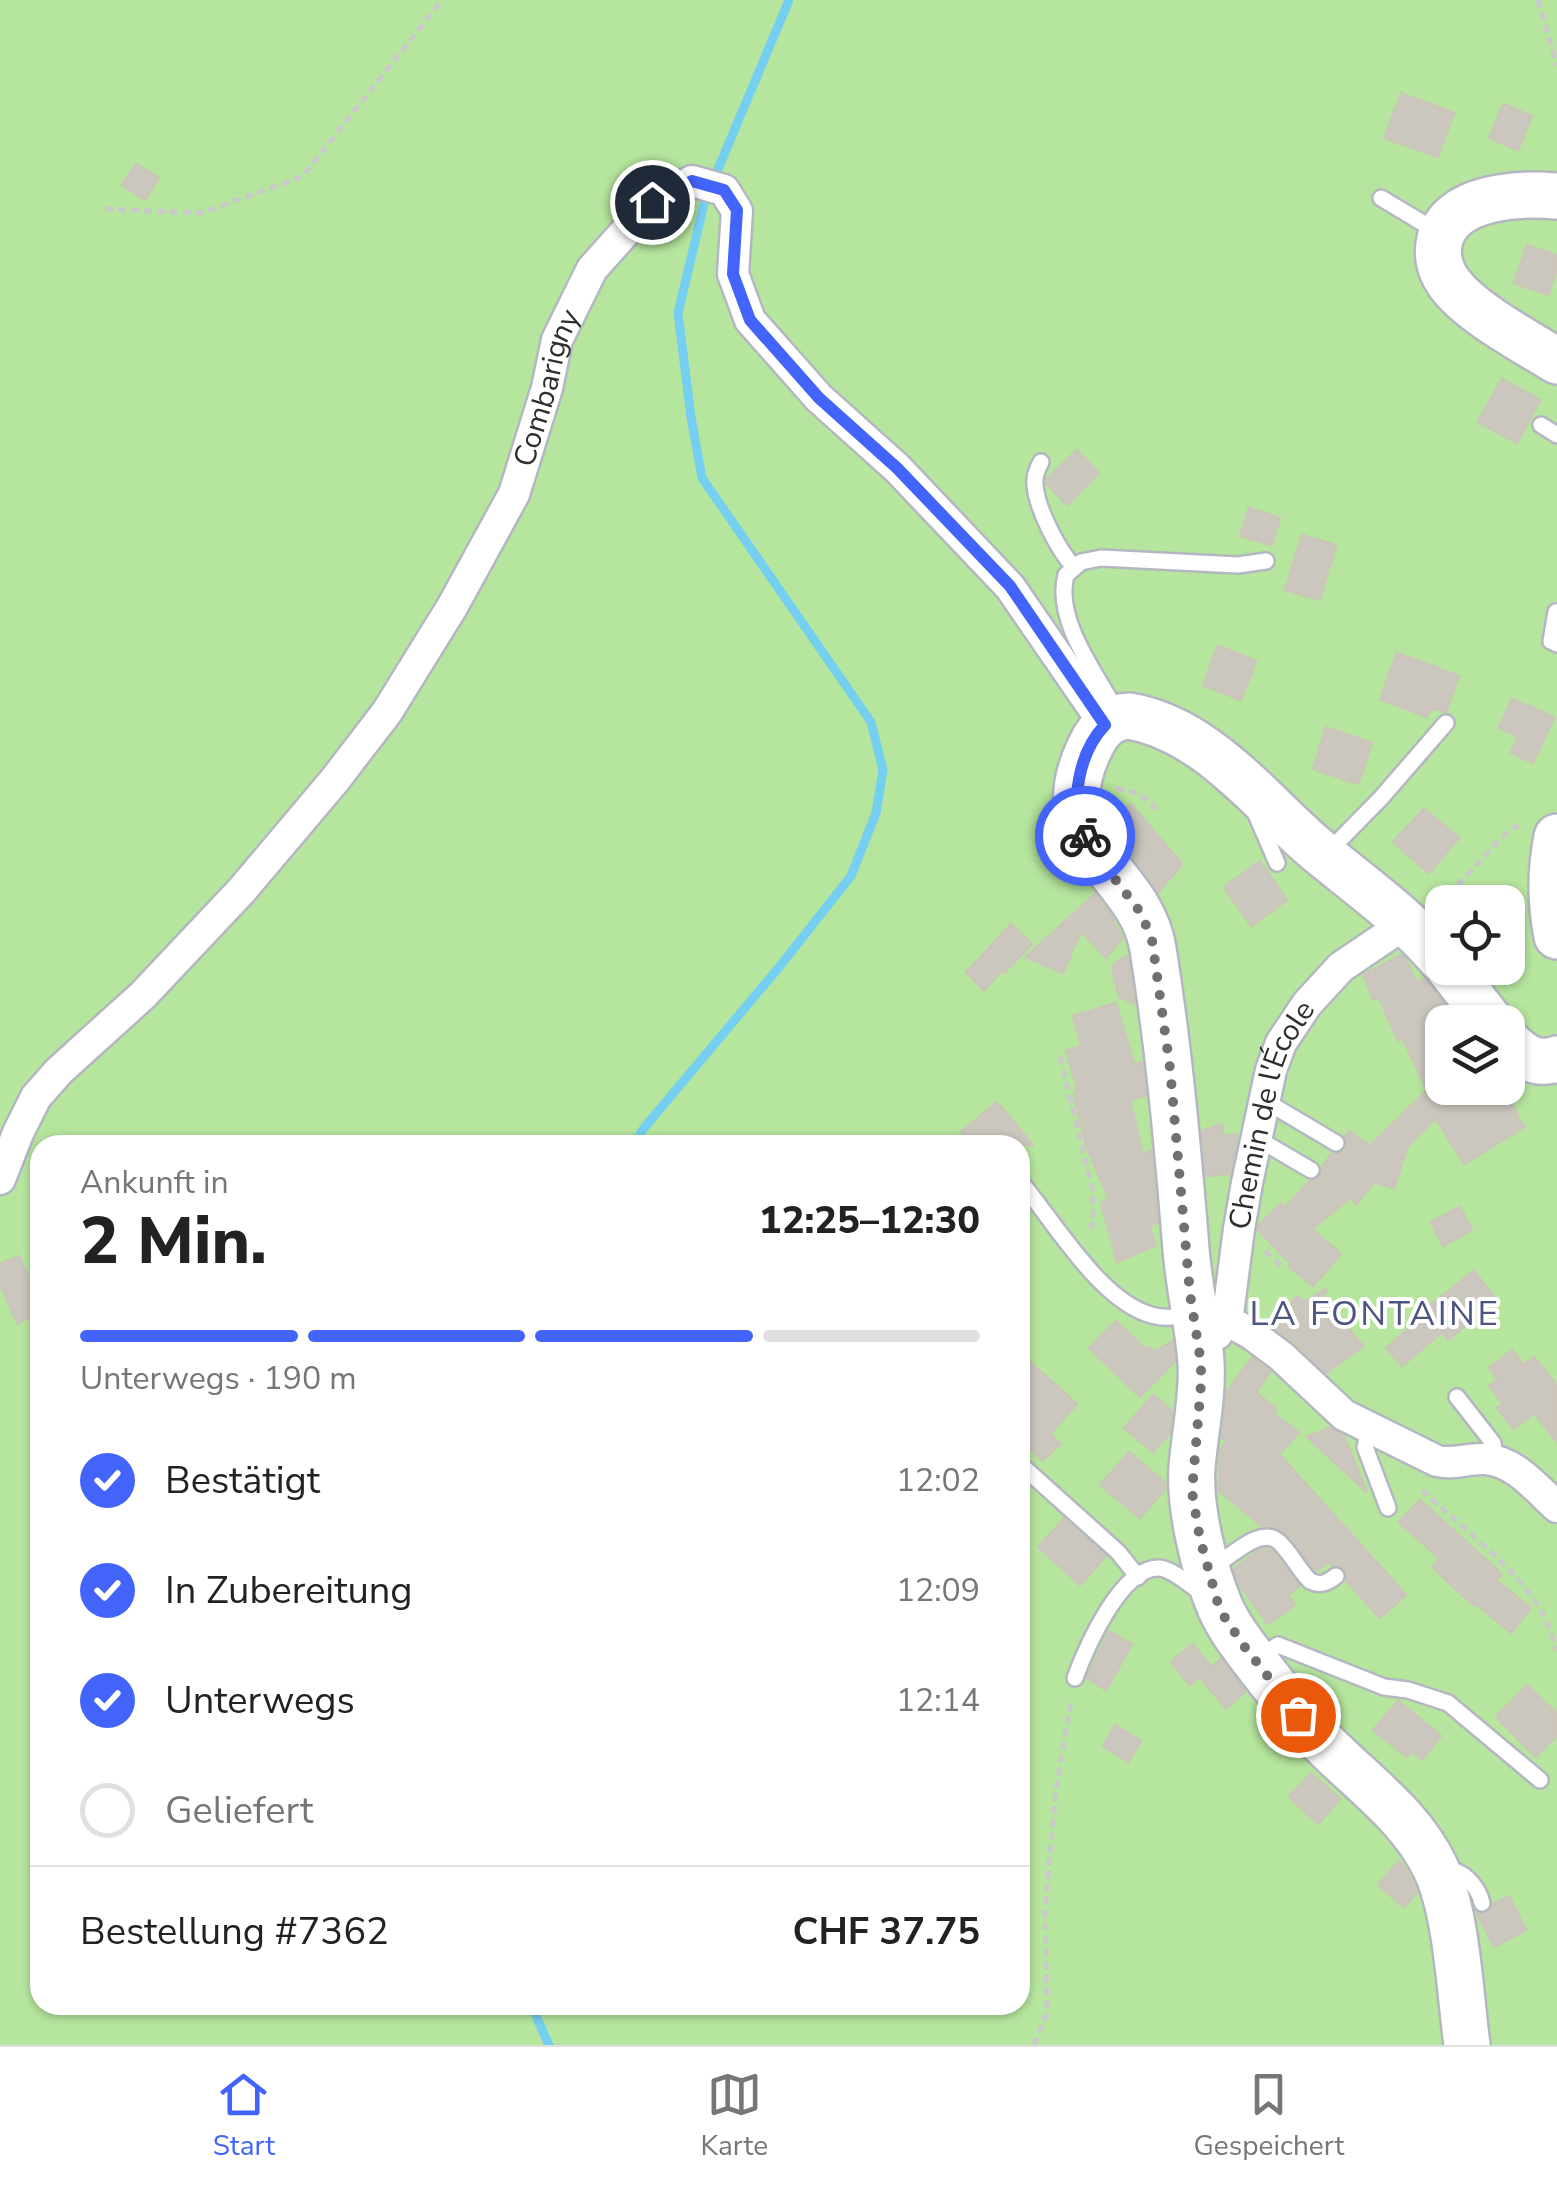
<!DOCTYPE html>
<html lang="de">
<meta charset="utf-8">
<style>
body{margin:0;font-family:"Nunito Sans",sans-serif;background:#f6f6f6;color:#222;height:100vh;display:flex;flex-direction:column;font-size:38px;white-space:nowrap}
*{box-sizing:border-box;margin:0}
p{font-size:32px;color:#767676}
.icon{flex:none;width:55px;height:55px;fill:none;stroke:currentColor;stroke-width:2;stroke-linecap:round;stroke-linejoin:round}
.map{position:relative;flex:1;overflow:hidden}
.details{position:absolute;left:30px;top:1135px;width:1000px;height:880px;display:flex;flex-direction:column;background:#fff;border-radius:30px;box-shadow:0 2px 8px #0004}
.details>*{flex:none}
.fabs{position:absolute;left:1425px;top:885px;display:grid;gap:20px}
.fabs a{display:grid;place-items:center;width:100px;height:100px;border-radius:20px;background:#fff;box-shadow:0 2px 8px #0004;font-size:50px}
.pin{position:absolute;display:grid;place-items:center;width:85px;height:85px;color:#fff;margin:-42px;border:5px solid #fff;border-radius:50%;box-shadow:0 2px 10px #0007}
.courier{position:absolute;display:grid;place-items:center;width:100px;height:100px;margin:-50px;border:8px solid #4264fb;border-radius:50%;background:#fff;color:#222;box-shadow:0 2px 12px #0007}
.overview em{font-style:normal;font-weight:800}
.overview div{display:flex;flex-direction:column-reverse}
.overview{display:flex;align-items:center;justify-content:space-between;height:170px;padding:0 50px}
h1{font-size:65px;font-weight:800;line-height:75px}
.bar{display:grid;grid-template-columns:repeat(4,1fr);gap:15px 10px;align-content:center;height:120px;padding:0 50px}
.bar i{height:12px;border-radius:8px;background:#e0e0e0}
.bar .active{background:#4264fb}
.bar p{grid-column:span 4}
.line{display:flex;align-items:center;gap:25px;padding:0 50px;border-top:2px solid #e0e0e0}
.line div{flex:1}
ol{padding:0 50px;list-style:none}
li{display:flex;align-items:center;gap:30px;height:110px}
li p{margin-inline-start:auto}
li .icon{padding:10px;border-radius:50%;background:#4264fb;color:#fff;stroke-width:4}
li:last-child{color:#767676}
li i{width:55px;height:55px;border:5px solid #e0e0e0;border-radius:50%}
.menu{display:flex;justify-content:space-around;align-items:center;height:140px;border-top:2px solid #e0e0e0;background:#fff;font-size:28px;color:#767676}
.menu a{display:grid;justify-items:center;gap:5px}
.menu .active{color:#4264fb}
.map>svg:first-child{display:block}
</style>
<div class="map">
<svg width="1557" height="2045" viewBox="0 0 1557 2045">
<rect width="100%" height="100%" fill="#efe9e1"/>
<path fill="#b6e59e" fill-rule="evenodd" d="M 0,0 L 1557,0 L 1557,2045 L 0,2045 ZM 1442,902 L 1508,902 L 1508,968 L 1442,968 ZM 1442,1022 L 1508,1022 L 1508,1088 L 1442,1088 ZM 40,1145 L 1020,1145 L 1020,2005 L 40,2005 Z"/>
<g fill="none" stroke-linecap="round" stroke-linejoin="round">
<g stroke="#75cff0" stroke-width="9">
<polyline points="633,1145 644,1128 780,966 851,876 876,813 883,770 871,722 702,478 691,417 678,313 705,200 789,0"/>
<polyline points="531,2005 549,2045"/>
</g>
</g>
<g fill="#cbc7bf" stroke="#cbc5ba" stroke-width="2.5">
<polygon points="1401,93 1454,113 1438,157 1384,138"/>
<polygon points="1503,104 1532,116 1518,150 1489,138"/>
<polygon points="136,164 159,178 145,200 122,185"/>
<polygon points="1527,245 1557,255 1557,269 1548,295 1514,283"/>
<polygon points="1502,379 1540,400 1517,443 1478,422"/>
<polygon points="1077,450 1099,473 1067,505 1046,483 1046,480"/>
<polygon points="1249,508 1280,518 1272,545 1240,536"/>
<polygon points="1302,535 1336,545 1320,600 1285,590"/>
<polygon points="1218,646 1256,661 1241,700 1203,685"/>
<polygon points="1397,653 1459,676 1446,712 1431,708 1427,717 1380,699"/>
<polygon points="1512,699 1554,717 1533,763 1511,753 1518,736 1499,728"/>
<polygon points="1326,727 1372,743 1358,784 1313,769"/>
<polygon points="1131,804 1182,864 1158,893 1109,822"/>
<polygon points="1424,809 1459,838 1429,873 1393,842"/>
<polygon points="1260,861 1287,900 1251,926 1224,887"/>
<polygon points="1095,894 1109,912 1122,938 1106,958 1081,931 1063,973 1026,957"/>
<polygon points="1011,924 1032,944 1004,973 1002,971 984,990 966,973"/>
<polygon points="1127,955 1133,990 1134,1003 1119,997 1112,966"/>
<polygon points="1401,955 1407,961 1416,982 1424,979 1427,980 1450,1012 1425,1026 1442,1067 1442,1088 1503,1088 1524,1127 1464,1164 1436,1118 1408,1146 1394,1188 1374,1182 1357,1204 1350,1198 1312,1229 1341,1254 1313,1286 1289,1266 1291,1264 1258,1230 1259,1225 1281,1203 1285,1207 1310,1181 1320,1176 1322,1167 1332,1153 1341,1153 1345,1150 1347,1142 1345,1137 1349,1131 1370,1146 1427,1090 1403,1039 1398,1041 1379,997 1373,1000 1363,975"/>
<polygon points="1116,1003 1134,1064 1142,1062 1146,1095 1130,1100 1143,1154 1151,1150 1158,1222 1149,1227 1156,1245 1117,1262 1101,1203 1109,1199 1086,1145 1074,1094 1077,1087 1066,1051 1081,1046 1073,1016"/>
<polygon points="997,1102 1033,1145 972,1145 961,1132"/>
<polygon points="1222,1124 1223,1136 1236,1134 1237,1142 1230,1174 1206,1176 1202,1131"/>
<polygon points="1460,1207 1472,1230 1443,1246 1431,1222"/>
<polygon points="19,1256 40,1303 40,1312 17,1323 0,1284 0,1264"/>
<polygon points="1474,1271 1497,1301 1448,1340 1442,1332 1402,1366 1386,1348 1427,1313 1424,1310"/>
<polygon points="1325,1289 1327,1291 1322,1297 1363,1346 1326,1373 1294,1342 1272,1326 1278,1321 1297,1296 1306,1302"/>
<polygon points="1116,1321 1146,1350 1150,1347 1154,1352 1172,1341 1175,1361 1140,1397 1089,1348"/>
<polygon points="1512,1350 1524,1365 1534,1357 1557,1385 1557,1442 1534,1413 1514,1429 1497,1408 1503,1404 1489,1386 1498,1379 1489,1368"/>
<polygon points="1020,1353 1077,1404 1050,1434 1060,1443 1043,1461 1020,1439"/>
<polygon points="1252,1358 1270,1372 1256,1393 1277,1409 1274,1414 1299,1433 1279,1454 1406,1595 1380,1618 1346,1581 1347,1574 1341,1566 1332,1566 1328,1562 1316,1571 1287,1534 1276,1528 1262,1526 1219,1491 1220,1450 1227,1442 1222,1438 1227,1391"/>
<polygon points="1153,1395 1172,1411 1170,1433 1153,1452 1124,1428"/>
<polygon points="1330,1428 1344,1436 1367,1492 1307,1437"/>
<polygon points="1129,1452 1165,1483 1166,1488 1140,1518 1100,1485"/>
<polygon points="1420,1500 1502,1574 1496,1580 1531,1608 1511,1633 1475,1603 1473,1605 1432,1567 1440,1559 1399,1522"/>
<polygon points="1064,1519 1106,1556 1080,1585 1038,1547"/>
<polygon points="1268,1549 1275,1554 1299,1586 1288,1596 1295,1605 1268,1624 1238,1582 1234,1569 1259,1550"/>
<polygon points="1109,1631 1132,1644 1106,1690 1087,1678"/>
<polygon points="1193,1644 1211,1667 1221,1659 1245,1692 1226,1708 1199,1677 1190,1685 1171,1662"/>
<polygon points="1527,1685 1557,1714 1557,1735 1536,1757 1496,1717"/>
<polygon points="1398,1701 1441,1736 1422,1760 1412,1751 1407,1757 1373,1730"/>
<polygon points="1115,1725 1141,1741 1128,1762 1103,1746"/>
<polygon points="1311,1773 1340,1799 1318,1824 1289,1797"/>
<polygon points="1399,1861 1404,1866 1417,1892 1404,1907 1378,1885"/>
<polygon points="1509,1896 1526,1930 1494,1947 1477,1913 1486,1913 1493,1904"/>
</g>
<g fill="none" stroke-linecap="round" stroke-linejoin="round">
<defs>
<g id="lane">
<polyline points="1381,198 1426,225 1439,229"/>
<polyline points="1541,425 1557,435"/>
<path d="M 1041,462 C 1037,469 1034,477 1035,485 C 1037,509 1058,550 1074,567"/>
<polyline points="1556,612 1551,641 1557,644"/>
<path d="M 1117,712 C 1096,673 1054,620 1066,575 L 1081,562 L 1101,558 L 1238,565 L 1266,561"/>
<polyline points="1255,812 1277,863"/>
<polyline points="1327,853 1381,798 1446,723"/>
<polyline points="1263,1103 1272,1105 1336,1143"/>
<polyline points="1256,1141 1265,1143 1311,1170"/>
<path d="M 1020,1181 C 1054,1221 1099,1300 1151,1315 C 1165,1319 1176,1317 1190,1314"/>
<polyline points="1457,1397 1493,1443 1494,1451 1491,1460"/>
<polyline points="1367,1439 1365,1447 1388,1508"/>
<polyline points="1020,1464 1118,1552 1138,1577"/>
<path d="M 1209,1569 C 1229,1560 1260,1524 1279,1542 C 1291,1553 1298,1569 1310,1581 C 1320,1586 1327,1583 1336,1576"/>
<polyline points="1257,1658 1278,1645 1384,1687 1408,1690 1448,1703 1540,1780"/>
<path d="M 1075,1678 C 1086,1648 1121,1567 1159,1568 C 1173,1569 1189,1585 1201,1592 L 1205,1591"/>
<path d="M 1444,1870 C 1462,1868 1478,1886 1482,1903"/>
</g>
<g id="street">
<path id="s1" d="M 0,1179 L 18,1133 L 36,1097 L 59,1071 L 143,995 L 242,890 L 334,781 L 387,712 L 452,607 L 514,494 L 547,388 L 557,340 L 592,269 L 652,202 L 692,181 L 724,190 L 737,211 L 733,274 L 750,320 L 819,398 L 897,468 L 1010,587 L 1105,725"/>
<path d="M 1226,1320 L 1250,1333 L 1281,1356 L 1344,1415 L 1437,1461 C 1454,1465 1468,1458 1485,1459 C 1515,1461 1536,1488 1557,1507"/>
<path id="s2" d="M 1198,1341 L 1217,1334 L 1228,1314 L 1239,1229 L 1247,1183 L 1271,1070 L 1281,1043 L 1307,1004 L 1341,967 L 1406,923"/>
</g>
<g id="secondary">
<path d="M 1557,196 C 1521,193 1452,195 1440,239 C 1436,255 1439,269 1449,283 C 1471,313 1525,341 1557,361"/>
<path d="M 1557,837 C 1550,872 1550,902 1557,936"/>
<path d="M 1442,960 C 1406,917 1358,884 1315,848 C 1259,800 1206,729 1129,716 C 1109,717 1098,730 1090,747 C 1041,848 1140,868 1153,949 C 1169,1049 1178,1149 1186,1249 C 1189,1287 1198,1324 1201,1362 C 1203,1397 1195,1432 1192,1467 C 1189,1507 1204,1569 1220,1607 C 1230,1630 1246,1649 1261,1669 C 1286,1701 1311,1733 1341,1760 C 1376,1793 1414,1823 1435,1867 C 1457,1912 1460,1994 1467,2045"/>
<polyline points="1449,968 1491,1022"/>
<path d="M 1508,1042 C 1522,1056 1536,1066 1557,1059"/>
</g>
</defs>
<use href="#lane" stroke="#b4b7c1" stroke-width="20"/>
<use href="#street" stroke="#b4b7c1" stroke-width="35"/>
<use href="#secondary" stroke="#b4b7c1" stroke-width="50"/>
<g stroke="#c9c9c9" stroke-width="5" stroke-dasharray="8 5" stroke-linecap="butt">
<polyline points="1538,0 1557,66"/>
<polyline points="105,209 202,213 303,176 442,0"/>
<path d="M 1116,788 C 1136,792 1148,796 1158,813"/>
<polyline points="1440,904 1504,835 1521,823"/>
<polyline points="1060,1057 1092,1188 1094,1222 1088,1231"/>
<polyline points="1265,1251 1281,1266"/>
<path d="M 1422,1490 C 1458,1524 1521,1572 1543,1614 C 1549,1625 1552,1639 1557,1651"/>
<polyline points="1034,2045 1047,2013 1045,1911 1056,1789 1071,1701"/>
</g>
<use href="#lane" stroke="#fff" stroke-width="15"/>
<use href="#street" stroke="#fff" stroke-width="30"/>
<use href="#secondary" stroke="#fff" stroke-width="45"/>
</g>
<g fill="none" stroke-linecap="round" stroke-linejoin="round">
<polyline stroke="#726f6d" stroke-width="10" stroke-dasharray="0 18" points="1085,836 1092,849 1141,913 1152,940 1170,1068 1190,1294 1201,1363 1201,1384 1192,1492 1200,1539 1218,1604 1225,1618 1244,1646 1298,1715"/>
<path stroke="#4264fb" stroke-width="12" d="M 652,202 L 692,181 L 724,190 L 737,210 L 733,274 L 750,320 L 819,398 L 897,468 L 1010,586 L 1105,725 C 1080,751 1068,803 1085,836"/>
</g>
<g text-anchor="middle" stroke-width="8" stroke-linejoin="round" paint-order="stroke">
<g font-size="30" fill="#2e2e2e" stroke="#fff">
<text dy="10" stroke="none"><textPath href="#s1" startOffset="975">Combarigny</textPath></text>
<text dy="10" stroke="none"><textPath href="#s2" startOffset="248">Chemin de l'École</textPath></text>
</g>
<g font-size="35" letter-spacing="2.5" fill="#4d5680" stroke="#fff">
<text x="1375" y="1325">LA FONTAINE</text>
</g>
</g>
</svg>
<div class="fabs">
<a><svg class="icon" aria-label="locate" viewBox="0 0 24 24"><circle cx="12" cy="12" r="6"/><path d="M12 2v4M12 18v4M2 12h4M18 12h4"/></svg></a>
<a><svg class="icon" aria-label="layers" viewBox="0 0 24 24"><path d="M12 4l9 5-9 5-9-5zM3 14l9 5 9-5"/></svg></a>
</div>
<div class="pin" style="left:1298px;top:1715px;background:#ea580c"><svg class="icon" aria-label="bag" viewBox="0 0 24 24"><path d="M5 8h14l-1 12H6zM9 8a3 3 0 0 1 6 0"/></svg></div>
<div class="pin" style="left:652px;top:202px;background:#1f2937"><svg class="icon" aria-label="home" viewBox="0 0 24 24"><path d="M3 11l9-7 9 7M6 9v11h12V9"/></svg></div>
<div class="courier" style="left:1085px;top:836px"><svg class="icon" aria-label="bike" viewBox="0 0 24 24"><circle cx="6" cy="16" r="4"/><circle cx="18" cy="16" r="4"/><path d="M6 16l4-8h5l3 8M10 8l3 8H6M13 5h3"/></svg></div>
<section class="details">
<div class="overview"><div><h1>2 Min.</h1><p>Ankunft in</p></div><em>12:25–12:30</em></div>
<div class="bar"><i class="active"></i><i class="active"></i><i class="active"></i><i></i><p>Unterwegs · 190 m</p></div>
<ol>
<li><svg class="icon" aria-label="check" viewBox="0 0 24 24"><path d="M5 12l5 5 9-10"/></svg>Bestätigt<p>12:02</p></li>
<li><svg class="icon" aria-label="check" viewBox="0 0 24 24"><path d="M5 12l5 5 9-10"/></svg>In Zubereitung<p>12:09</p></li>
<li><svg class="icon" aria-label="check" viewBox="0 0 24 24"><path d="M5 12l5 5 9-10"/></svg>Unterwegs<p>12:14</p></li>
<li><i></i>Geliefert</li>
</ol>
<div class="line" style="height:130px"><div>Bestellung #7362</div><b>CHF 37.75</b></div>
</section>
</div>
<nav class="menu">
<a class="active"><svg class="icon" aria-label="home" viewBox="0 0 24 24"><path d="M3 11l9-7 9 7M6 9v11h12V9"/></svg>Start</a>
<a><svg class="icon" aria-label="map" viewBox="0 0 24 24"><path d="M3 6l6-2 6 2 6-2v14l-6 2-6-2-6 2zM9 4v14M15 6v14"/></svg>Karte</a>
<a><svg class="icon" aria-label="saved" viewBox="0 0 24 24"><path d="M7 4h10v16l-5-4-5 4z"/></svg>Gespeichert</a>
</nav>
